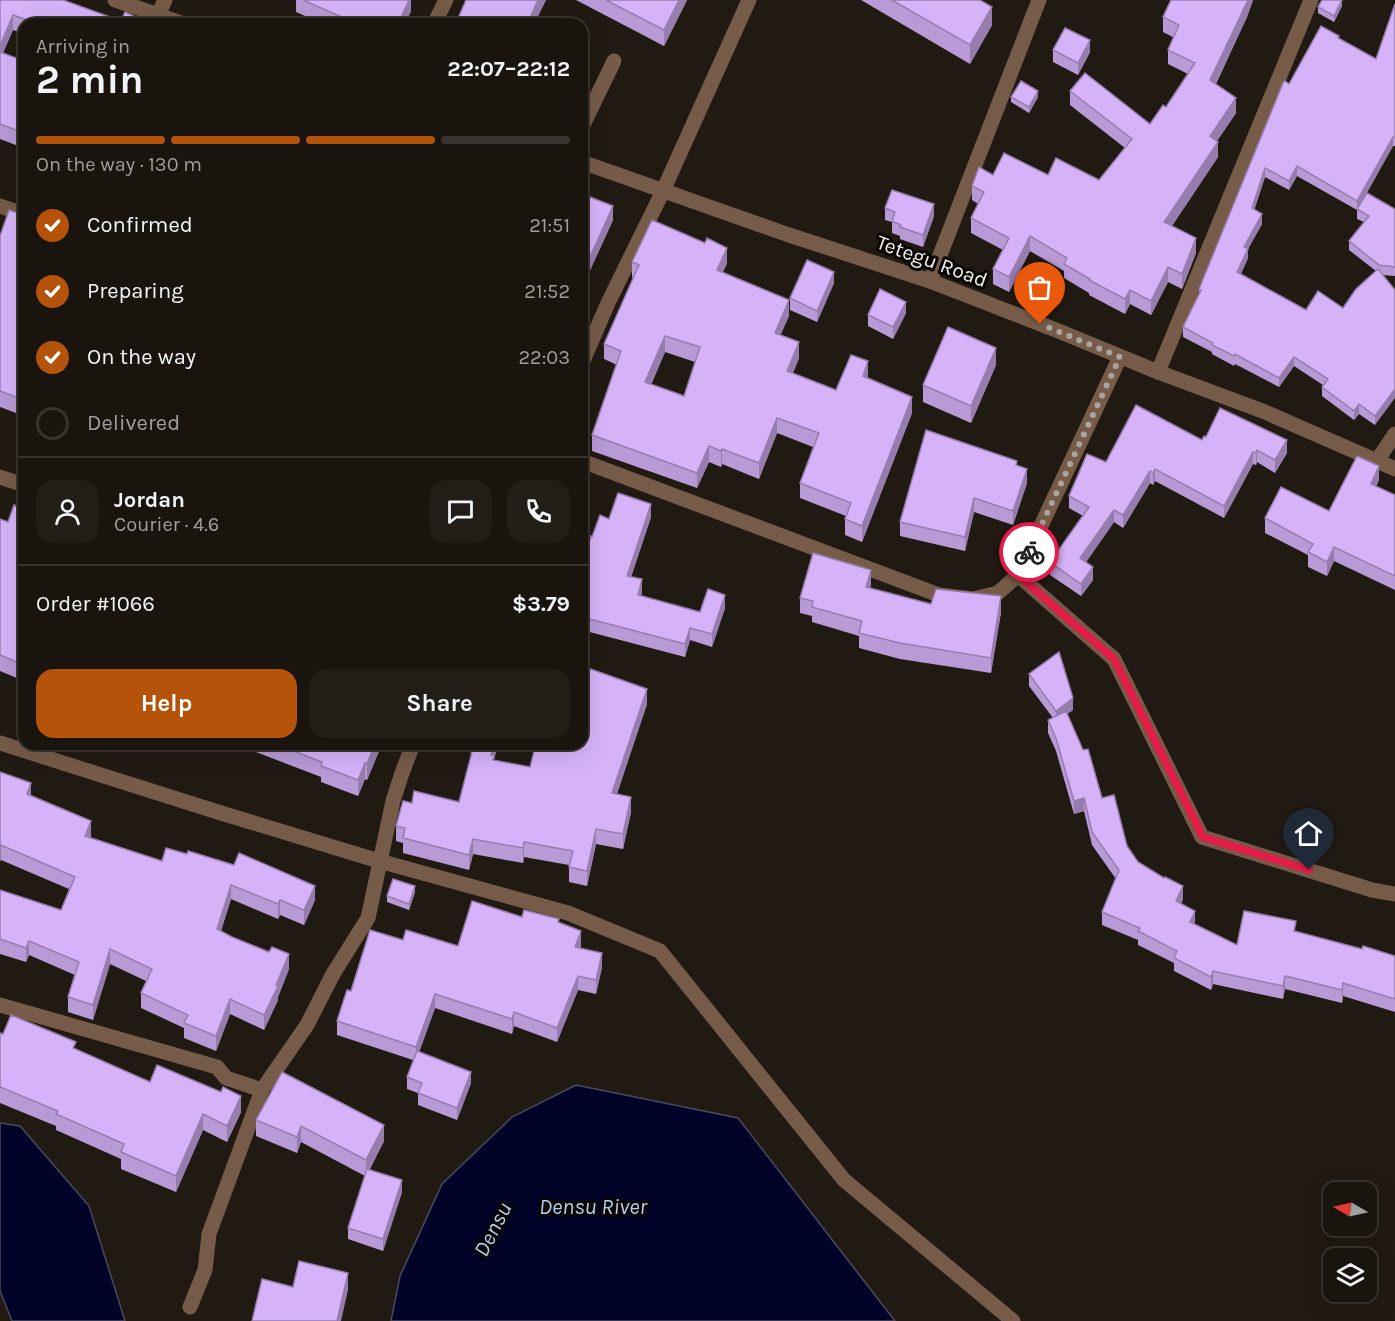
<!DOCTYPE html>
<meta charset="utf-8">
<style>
body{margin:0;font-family:Karla,sans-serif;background:#221d17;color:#f1f3f6;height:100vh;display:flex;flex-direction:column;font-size:22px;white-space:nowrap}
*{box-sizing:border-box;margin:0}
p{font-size:20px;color:#9f9e9e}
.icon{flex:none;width:33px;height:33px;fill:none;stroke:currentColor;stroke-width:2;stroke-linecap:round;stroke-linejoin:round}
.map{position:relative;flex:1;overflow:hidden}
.drawer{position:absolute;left:18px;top:18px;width:570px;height:732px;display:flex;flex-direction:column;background:#19140e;border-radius:18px;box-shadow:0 6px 24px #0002,0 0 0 2px #37332e}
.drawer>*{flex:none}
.needle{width:39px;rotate:279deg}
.fabs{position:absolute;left:1323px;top:1182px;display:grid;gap:12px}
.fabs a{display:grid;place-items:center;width:54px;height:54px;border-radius:12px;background:#19140e;box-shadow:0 6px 24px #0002,0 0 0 2px #37332e;font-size:30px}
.pin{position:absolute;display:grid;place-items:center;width:51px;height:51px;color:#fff;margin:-62px -26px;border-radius:50% 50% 50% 0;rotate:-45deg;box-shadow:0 0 6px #0007}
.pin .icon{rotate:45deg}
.courier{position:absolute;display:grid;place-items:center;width:60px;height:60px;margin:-30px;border:4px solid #e11d48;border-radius:50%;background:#fff;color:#222;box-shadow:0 2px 8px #0007}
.headline em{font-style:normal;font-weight:700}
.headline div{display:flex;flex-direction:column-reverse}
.headline{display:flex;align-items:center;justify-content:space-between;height:102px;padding:0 18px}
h1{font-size:39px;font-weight:700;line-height:45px}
.bar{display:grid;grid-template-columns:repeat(4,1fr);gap:9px 6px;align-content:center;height:72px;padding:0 18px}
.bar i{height:8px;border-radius:4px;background:#37332e}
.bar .current{background:#b45309}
.bar p{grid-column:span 4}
.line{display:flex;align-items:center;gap:15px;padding:0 18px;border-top:2px solid #37332e}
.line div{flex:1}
.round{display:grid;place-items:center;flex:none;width:63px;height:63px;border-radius:18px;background:#221d17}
ol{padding:0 18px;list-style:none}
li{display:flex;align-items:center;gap:18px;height:66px}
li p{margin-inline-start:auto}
li .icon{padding:6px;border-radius:50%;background:#b45309;color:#fff;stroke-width:4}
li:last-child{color:#9f9e9e}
li i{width:33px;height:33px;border:3px solid #37332e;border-radius:50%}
.button{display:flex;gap:12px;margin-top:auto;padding:12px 18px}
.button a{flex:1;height:69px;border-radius:18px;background:#b45309;color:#fff;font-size:24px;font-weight:700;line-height:69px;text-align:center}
.button a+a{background:#221d17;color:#f1f3f6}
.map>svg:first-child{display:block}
</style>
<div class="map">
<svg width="1395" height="1321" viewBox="0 0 1395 1321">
<rect width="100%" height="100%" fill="#211a12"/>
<g fill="#000327" stroke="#494a61" stroke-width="1.5">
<polygon points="576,1085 738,1118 895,1321 391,1321 400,1276 442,1184 512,1117"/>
<polygon points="0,1123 20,1126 89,1206 125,1321 12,1321 0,1291"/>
</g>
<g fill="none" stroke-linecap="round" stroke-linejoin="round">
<g stroke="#775b49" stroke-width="15">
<polyline points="115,0 184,24"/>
<polyline points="158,15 165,0"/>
<polyline points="434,24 446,0"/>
<polyline points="582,127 614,61"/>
<polyline points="582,162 789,235 930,281 1061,332 1158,372 1265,412 1395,469"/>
<polyline points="0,206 24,214"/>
<polyline points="930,281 1039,0"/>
<polyline points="582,363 608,303 663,191 749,0"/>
<polyline points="1158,372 1311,0"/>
<polyline points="582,461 939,595 973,599 998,593 1018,575 1120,357"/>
<polyline points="1376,462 1395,434"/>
<polyline points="0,477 24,485"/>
<polyline points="1018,575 1114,659 1202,837 1372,890 1395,894"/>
<polyline points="0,743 221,813 379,861 568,913 660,951 844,1180 1013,1321"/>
<polyline points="0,1005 217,1067 226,1078 262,1090"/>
<polyline points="190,1307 205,1270 209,1234 262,1090 307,1025 333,974 368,918 393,801 402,773 413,744"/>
</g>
</g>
<g fill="#b89ad6" fill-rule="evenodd">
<polygon points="0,0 121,21 151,24 24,24 24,34 13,30 3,53 24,61 24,172 18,170 18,155 21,147 0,139"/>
<polygon points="296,0 411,0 411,11 405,24 324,24 296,12"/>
<polygon points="546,0 534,24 450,24 456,23"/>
<polygon points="576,0 687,0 664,46"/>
<polygon points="861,0 980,0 992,25 970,64"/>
<polygon points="1171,0 1253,0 1247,17 1216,84 1236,113 1217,141 1218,157 1172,226 1196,253 1182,289 1168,282 1151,315 1130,304 1125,314 1089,295 1089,293 1064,278 1064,271 1030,251 1009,292 993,284 993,269 1003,250 971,233 971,218 978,204 972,200 972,186 993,175 1048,175 1099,180 1125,148 1070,105 1070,91 1150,124 1166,107 1188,74 1168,64 1168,50 1173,37 1163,32 1163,17"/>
<path d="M 1395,4 L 1395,146 L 1393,146 L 1364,198 L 1395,209 L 1395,276 L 1382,275 L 1375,425 L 1359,414 L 1354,420 L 1322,396 L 1322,387 L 1323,385 L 1294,366 L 1279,387 L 1235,364 L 1234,366 L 1212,354 L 1212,352 L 1183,337 L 1183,327 L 1199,295 L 1199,289 L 1289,84 L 1339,38 L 1376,59 ZM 1297,176 L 1357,210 L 1357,209 L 1357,219 L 1364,222 L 1349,241 L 1349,250 L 1376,271 L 1343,308 L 1306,310 L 1241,274 L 1248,258 L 1248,249 L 1262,224 L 1254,210 L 1265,177 L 1289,190 Z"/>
<polygon points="1342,6 1334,22 1318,13 1318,7"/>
<polygon points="1053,50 1090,52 1078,75 1053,62"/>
<polygon points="1011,97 1038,97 1029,113 1011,102"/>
<polygon points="582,194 613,220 586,279 582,277"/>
<polygon points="885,208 934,216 923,247 900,239 900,236 892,233 892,222 885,220"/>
<polygon points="24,215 24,416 0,407 0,236"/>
<path d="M 632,262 L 727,263 L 723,272 L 789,316 L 780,335 L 799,358 L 793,373 L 836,390 L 868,377 L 868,378 L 912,413 L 862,542 L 845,535 L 845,519 L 846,516 L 800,498 L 800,483 L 813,447 L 777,433 L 759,479 L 722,464 L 721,467 L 709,462 L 697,488 L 592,451 L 592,435 L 617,365 L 604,359 L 604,344 L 633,278 L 632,277 ZM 665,352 L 695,362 L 684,396 L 651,385 Z"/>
<polygon points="834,283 817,322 790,310 790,298"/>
<polygon points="906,313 893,339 868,326 868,315"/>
<polygon points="996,365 971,423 923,402 923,385"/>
<polygon points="1202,440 1287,453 1275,473 1257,462 1256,465 1253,464 1224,518 1155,481 1153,485 1150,483 1123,528 1114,522 1086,562 1093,580 1081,596 1050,575 1050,562 1083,516 1069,508 1069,496 1106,462"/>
<polygon points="1017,466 1027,483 1013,525 974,512 965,551 900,536 900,522"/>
<polygon points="1379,480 1376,486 1395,495 1395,590 1334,561 1327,576 1308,567 1308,555 1265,533 1265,518 1329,511"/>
<polygon points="24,509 24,681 0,671 0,519 8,522"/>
<polygon points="651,517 631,577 642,592 641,596 700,612 725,608 712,647 690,640 685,657 582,630 582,569 592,537 609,519"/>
<polygon points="871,585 870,588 931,604 1001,612 991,673 900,659 859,648 859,636 812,622 812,616 800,613 800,598"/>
<polygon points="1029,674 1073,710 1067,714 1102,798 1127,846 1138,862 1183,899 1181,904 1195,924 1237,945 1296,932 1362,949 1395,956 1395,1012 1343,996 1342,1003 1285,989 1283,999 1213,984 1211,990 1174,971 1174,963 1138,945 1138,940 1102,925 1102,912 1116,879 1092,845 1084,811 1074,814 1056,751 1048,733 1048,720 1053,718 1029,686"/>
<polygon points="647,704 617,794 631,812 623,849 596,844 587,886 569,882 569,865 524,857 523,863 473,854 469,870 403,853 403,843 396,841 396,826 412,803 459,802 472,753 444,744 498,744 494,760 530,767"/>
<polygon points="235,744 382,744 367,780 365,779 358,796 321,782 321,777"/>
<polygon points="0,772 31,795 91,836 90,838 162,861 315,900 304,925 280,915 278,919 231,899 221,931 289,969 278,997 278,1000 264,1030 230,1014 216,1051 184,1038 184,1028 141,1008 141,993 146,981 110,964 93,1020 68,1012 68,997 75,975 29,955 26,962 0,954 0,890 61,910 69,889 1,860"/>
<polygon points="415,892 409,910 387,902 387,896"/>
<polygon points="522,917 559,922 581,946 580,948 602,967 596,994 578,990 557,1042 514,1026 512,1034 435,1008 419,1052 471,1083 457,1120 418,1105 418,1093 407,1089 407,1077 413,1060 337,1035 337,1021 351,991 403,940 458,946"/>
<polygon points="0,1033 76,1049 150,1082 241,1112 227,1142 203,1130 176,1192 121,1169 121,1159 56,1130 56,1126 0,1103"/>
<polygon points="282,1072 384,1141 370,1169 402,1192 383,1251 348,1239 348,1228 365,1176 301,1142 297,1153 256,1136 256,1120"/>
</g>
<g fill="#967dae">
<polygon points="409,0 411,0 411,11 405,24 398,24"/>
<polygon points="538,0 546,0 534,24 529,24 529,20"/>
<polygon points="679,0 687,0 664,46 664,30"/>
<polygon points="1248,0 1253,0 1247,17 1210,95 1210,80"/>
<polygon points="1342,0 1342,6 1334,22 1334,16"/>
<polygon points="992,7 992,25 970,64 970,45"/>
<polygon points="13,15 13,30 0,60 0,66 0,46"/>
<polygon points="1090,40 1090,52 1078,75 1078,63"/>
<polygon points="1038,91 1038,97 1029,113 1029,107"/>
<polygon points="1236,98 1236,113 1210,151 1210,136"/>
<polygon points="1393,137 1393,146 1357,210 1357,201"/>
<polygon points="1218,142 1218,157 1164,237 1164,222"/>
<polygon points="1297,166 1297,176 1289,190 1289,181"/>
<polygon points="1265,168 1265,177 1252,217 1252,208"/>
<polygon points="934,204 934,216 923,247 923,235"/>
<polygon points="613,206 613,220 586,279 586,266"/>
<polygon points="1262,214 1262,224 1244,256 1244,247"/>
<polygon points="1030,236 1030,251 1009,292 1009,277"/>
<polygon points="1196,238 1196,253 1182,289 1182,274"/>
<polygon points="727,248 727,263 717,285 717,270"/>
<polygon points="1248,249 1248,258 1237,281 1237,272"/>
<polygon points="1168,267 1168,282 1151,315 1151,301"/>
<polygon points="834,272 834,283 817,322 817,311"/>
<polygon points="1130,290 1130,304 1125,314 1125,299"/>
<polygon points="789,300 789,316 775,348 775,333"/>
<polygon points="906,302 906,313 893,339 893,327"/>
<polygon points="665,336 665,352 645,398 645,382"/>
<polygon points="799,342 799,358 787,387 787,371"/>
<polygon points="996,348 996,365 971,423 971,406"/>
<polygon points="1294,357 1294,366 1279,387 1279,378"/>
<polygon points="868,361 868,377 863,391 863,376"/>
<polygon points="1395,389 1395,398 1375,425 1375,416"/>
<polygon points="912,397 912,413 862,542 862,526"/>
<polygon points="1359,404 1359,414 1354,420 1354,411"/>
<polygon points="777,418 777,433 759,479 759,463"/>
<polygon points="1287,440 1287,453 1275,473 1275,460"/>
<polygon points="709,446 709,462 697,488 697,473"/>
<polygon points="722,449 722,464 721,467 721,451"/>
<polygon points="1257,450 1257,462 1256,465 1256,453"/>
<polygon points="1253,452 1253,464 1224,518 1224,506"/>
<polygon points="1379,466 1379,480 1371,498 1371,484"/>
<polygon points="1027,469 1027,483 1013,525 1013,511"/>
<polygon points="1155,469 1155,481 1153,485 1153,473"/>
<polygon points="1150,471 1150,483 1123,528 1123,515"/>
<polygon points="974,498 974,512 965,551 965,537"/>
<polygon points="651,504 651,517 627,589 627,576"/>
<polygon points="1114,510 1114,522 1080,571 1080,558"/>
<polygon points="1334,547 1334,561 1327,576 1327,562"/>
<polygon points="1093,567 1093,580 1081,596 1081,584"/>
<polygon points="871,570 871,585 866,603 866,587"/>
<polygon points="642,579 642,592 638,608 638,595"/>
<polygon points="725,595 725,608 712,647 712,634"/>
<polygon points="1001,596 1001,612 991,673 991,658"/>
<polygon points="690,628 690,640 685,657 685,644"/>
<polygon points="647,689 647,704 612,808 612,793"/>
<polygon points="1073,698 1073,710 1056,722 1056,711"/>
<polygon points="375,744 382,744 367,780 367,764"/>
<polygon points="494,744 498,744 494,759 494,771 491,755"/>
<polygon points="365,763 365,779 358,796 358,780"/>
<polygon points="31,783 31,798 27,794"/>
<polygon points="631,797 631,812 623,849 623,834"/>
<polygon points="1084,798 1084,811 1074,814 1074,801"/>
<polygon points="91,821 91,836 85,851 85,836"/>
<polygon points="596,829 596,844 587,886 587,871"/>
<polygon points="473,839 473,854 469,870 469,855"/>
<polygon points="524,842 524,857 523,863 523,848"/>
<polygon points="1,845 1,860 0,862 0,848"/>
<polygon points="231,885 231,899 217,943 217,929"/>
<polygon points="315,886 315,900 304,925 304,910"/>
<polygon points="415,886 415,892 409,910 409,904"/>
<polygon points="1183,886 1183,899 1176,914 1176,901"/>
<polygon points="280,900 280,915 278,919 278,904"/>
<polygon points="1195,911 1195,924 1190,922"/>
<polygon points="581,931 581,946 575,961 575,947"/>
<polygon points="29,941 29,955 26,962 26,948"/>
<polygon points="110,949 110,964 93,1020 93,1005"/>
<polygon points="602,953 602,967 596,994 596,980"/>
<polygon points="289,954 289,969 278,997 278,1000 264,1030 264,1015"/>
<polygon points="1213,971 1213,984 1211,990 1211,977"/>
<polygon points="578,976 578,990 557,1042 557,1028"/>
<polygon points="1285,976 1285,989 1283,999 1283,986"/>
<polygon points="1343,983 1343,996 1342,1003 1342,990"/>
<polygon points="435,994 435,1008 416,1061 416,1047"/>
<polygon points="230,999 230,1014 216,1051 216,1036"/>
<polygon points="514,1012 514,1026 512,1034 512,1019"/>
<polygon points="471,1072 471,1083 457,1120 457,1108"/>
<polygon points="241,1096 241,1112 227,1142 227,1126"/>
<polygon points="203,1114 203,1130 176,1192 176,1176"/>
<polygon points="384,1125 384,1141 366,1176 366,1160"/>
<polygon points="301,1126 301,1142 297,1153 297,1137"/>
<polygon points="402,1180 402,1192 383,1251 383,1239"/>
<polygon points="348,1273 348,1290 341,1321 337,1321"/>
</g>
<g fill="#d6b3f9" stroke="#967dae" stroke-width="1.5" fill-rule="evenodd">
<polygon points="0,0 63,0 121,21 125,12 151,24 38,24 13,15 0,46"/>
<polygon points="303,0 409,0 398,24 358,24"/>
<polygon points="466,0 538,0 529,20 526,18 523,24 450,24 451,21 456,23"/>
<polygon points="606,0 679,0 664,30"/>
<polygon points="892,0 980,0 992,7 970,45"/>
<polygon points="1171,0 1248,0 1210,80 1236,98 1210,136 1218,142 1164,222 1196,238 1182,274 1168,267 1151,301 1130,290 1125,299 1089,280 1090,279 1064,264 1067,258 1030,236 1009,277 993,269 1009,238 971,218 984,192 972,186 979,167 993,175 1004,153 1048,175 1056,158 1099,180 1132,139 1070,91 1085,73 1150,124 1163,105 1166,107 1195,63 1168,50 1179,25 1163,17"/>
<polygon points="1322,0 1342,0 1334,16 1318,7"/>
<polygon points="1395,4 1395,137 1393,137 1357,201 1297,166 1289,181 1265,168 1252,208 1262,214 1244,247 1248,249 1237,272 1306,310 1318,291 1343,308 1356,289 1378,269 1395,290 1395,389 1375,416 1359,404 1354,411 1322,387 1328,379 1294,357 1279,378 1235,354 1234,356 1212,345 1213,343 1183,327 1201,290 1199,289 1283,83 1285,81 1289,84 1321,26 1339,36 1338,38 1376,59"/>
<polygon points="1065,28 1090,40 1078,63 1053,50"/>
<polygon points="0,52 24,61 24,133 0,124"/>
<polygon points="1021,81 1038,91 1029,107 1011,97"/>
<polygon points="24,141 24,157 18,155"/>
<polygon points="892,190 934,204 923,235 900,227 901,225 892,221 895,212 885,208"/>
<polygon points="1367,193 1395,209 1395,267 1379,265 1349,241 1369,216 1357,209"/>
<polygon points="582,194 613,206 586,266 582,264"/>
<polygon points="9,210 24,215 24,400 0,391 0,236"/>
<path d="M 652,220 L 705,243 L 707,238 L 727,248 L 717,270 L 789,300 L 775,333 L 799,342 L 787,371 L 836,390 L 851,355 L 868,361 L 863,376 L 912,397 L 862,526 L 845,519 L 851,503 L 800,483 L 819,433 L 777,418 L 759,463 L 722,449 L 721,451 L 709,446 L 697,473 L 592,435 L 621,351 L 604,344 L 639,265 L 632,262 ZM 665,336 L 700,347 L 684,396 L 645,382 Z"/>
<polygon points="807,260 834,272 817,311 790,298"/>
<polygon points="880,289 906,302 893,327 868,315"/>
<polygon points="948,327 996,348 971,406 923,385"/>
<polygon points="1136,405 1202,440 1204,436 1206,437 1220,408 1287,440 1275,460 1257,450 1256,453 1253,452 1224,506 1155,469 1153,473 1150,471 1123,515 1114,510 1080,558 1093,567 1081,584 1050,562 1089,507 1069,496 1087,454 1106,462"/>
<polygon points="926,430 1017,461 1016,465 1027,469 1013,511 974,498 965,537 900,522"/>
<polygon points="1357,456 1379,466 1371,484 1395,495 1395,576 1334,547 1327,562 1308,552 1313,544 1265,518 1281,487 1329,511"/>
<polygon points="618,493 651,504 627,576 642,579 638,595 700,612 708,589 725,595 712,634 690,628 685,644 582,617 582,569 591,536 592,537 600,515 609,519"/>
<polygon points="14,505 24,509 24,665 0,655 0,519 8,522"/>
<polygon points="813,553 871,570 866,587 931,604 936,589 1001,596 991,658 900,643 859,633 862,621 812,607 813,601 800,598"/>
<polygon points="1059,652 1073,698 1056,711 1029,674"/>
<polygon points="582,666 647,689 612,793 631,797 623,834 596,829 587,871 569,867 573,851 524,842 523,848 473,839 469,855 403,838 405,828 396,826 403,801 412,803 414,791 459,802 474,744 494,744 491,755 494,755 493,760 530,767 536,744 582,744"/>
<polygon points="1066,711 1083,750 1088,749 1102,798 1114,795 1127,846 1138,862 1164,878 1165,877 1183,886 1176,901 1195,911 1190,922 1237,945 1244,911 1296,921 1294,931 1362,949 1363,946 1395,956 1395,999 1343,983 1342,990 1285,976 1283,986 1213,971 1211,977 1174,958 1177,951 1138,931 1140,928 1102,912 1119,870 1092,832 1084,798 1074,801 1056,738 1048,720"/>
<polygon points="276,744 375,744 367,764 365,763 358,780 321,766 322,762"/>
<polygon points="0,772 31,783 27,794 91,821 85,836 162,861 166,848 187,854 188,851 234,865 239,853 315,886 304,910 280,900 278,904 231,885 217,929 232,937 269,952 272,947 289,954 276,985 278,986 264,1015 230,999 216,1036 184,1023 188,1015 141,993 152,969 110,949 93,1005 68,997 79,962 29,941 26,948 0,939 0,890 61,910 75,877 1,845 0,848"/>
<polygon points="393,879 415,886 409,904 387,896"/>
<polygon points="472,901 522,917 524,910 559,919 558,922 581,931 575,947 602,953 596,980 578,976 557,1028 514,1012 512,1019 435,994 416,1047 337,1021 347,990 351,991 370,930 403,940 406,930 458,946"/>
<polygon points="11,1015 76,1042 73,1048 150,1082 157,1065 221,1092 223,1087 241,1096 227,1126 203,1114 176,1176 121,1152 124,1144 56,1114 58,1111 0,1087 0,1033 3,1034"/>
<polygon points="417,1051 471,1072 457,1108 418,1093 422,1083 407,1077"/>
<polygon points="282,1072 384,1125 366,1160 301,1126 297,1137 256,1120"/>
<polygon points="367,1169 402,1180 383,1239 348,1228"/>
<polygon points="299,1261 348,1273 337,1321 252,1321 262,1279 293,1287"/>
</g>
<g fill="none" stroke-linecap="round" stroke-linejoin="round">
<polyline stroke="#aaa49e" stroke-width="6" stroke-dasharray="0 10.8" points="1029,552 1120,357 1040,324"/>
<polyline stroke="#e11d48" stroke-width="8" points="1029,552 1018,575 1114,659 1203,837 1309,870"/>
</g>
<g text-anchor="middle" stroke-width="6" stroke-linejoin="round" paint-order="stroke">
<g font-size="21" fill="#f3efe9" stroke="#080604">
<text transform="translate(932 261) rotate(20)" y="7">Tetegu Road</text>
</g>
<g font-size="22" font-style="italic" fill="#b5ceef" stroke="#080604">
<text x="593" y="1214">Densu River</text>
<text transform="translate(492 1229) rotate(-63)" y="8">Densu</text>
</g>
</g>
</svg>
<div class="fabs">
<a><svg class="needle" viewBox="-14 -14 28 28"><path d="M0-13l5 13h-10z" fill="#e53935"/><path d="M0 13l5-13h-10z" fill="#9f9e9e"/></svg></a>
<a><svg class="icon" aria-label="layers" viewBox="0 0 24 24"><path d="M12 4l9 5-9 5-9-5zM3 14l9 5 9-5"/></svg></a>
</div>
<div class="pin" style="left:1040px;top:324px;background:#ea580c"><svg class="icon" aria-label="bag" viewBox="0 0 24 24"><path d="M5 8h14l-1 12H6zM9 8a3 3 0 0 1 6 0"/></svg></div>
<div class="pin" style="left:1309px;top:870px;background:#1f2937"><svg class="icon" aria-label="home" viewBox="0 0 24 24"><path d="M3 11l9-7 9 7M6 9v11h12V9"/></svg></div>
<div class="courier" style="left:1029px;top:552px"><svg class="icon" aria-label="bike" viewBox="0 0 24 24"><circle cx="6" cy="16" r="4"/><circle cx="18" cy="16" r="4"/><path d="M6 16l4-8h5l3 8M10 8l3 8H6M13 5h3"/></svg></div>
<section class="drawer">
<div class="headline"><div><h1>2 min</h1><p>Arriving in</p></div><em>22:07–22:12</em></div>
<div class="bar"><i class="current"></i><i class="current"></i><i class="current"></i><i></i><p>On the way · 130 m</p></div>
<ol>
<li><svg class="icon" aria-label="check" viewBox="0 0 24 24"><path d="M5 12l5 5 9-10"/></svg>Confirmed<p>21:51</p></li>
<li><svg class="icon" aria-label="check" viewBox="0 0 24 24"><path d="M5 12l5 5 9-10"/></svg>Preparing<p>21:52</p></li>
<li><svg class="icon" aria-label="check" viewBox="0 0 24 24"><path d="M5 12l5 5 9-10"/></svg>On the way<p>22:03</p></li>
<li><i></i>Delivered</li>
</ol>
<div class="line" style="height:108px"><a class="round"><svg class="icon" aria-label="person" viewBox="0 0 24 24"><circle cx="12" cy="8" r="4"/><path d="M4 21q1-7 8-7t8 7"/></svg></a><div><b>Jordan</b><p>Courier · 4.6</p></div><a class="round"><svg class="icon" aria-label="chat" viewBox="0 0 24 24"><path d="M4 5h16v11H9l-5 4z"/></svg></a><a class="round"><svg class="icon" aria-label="phone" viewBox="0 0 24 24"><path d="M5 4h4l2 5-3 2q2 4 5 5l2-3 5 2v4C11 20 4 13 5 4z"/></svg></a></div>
<div class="line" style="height:78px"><div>Order #1066</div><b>$3.79</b></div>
<div class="button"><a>Help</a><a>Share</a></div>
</section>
</div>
